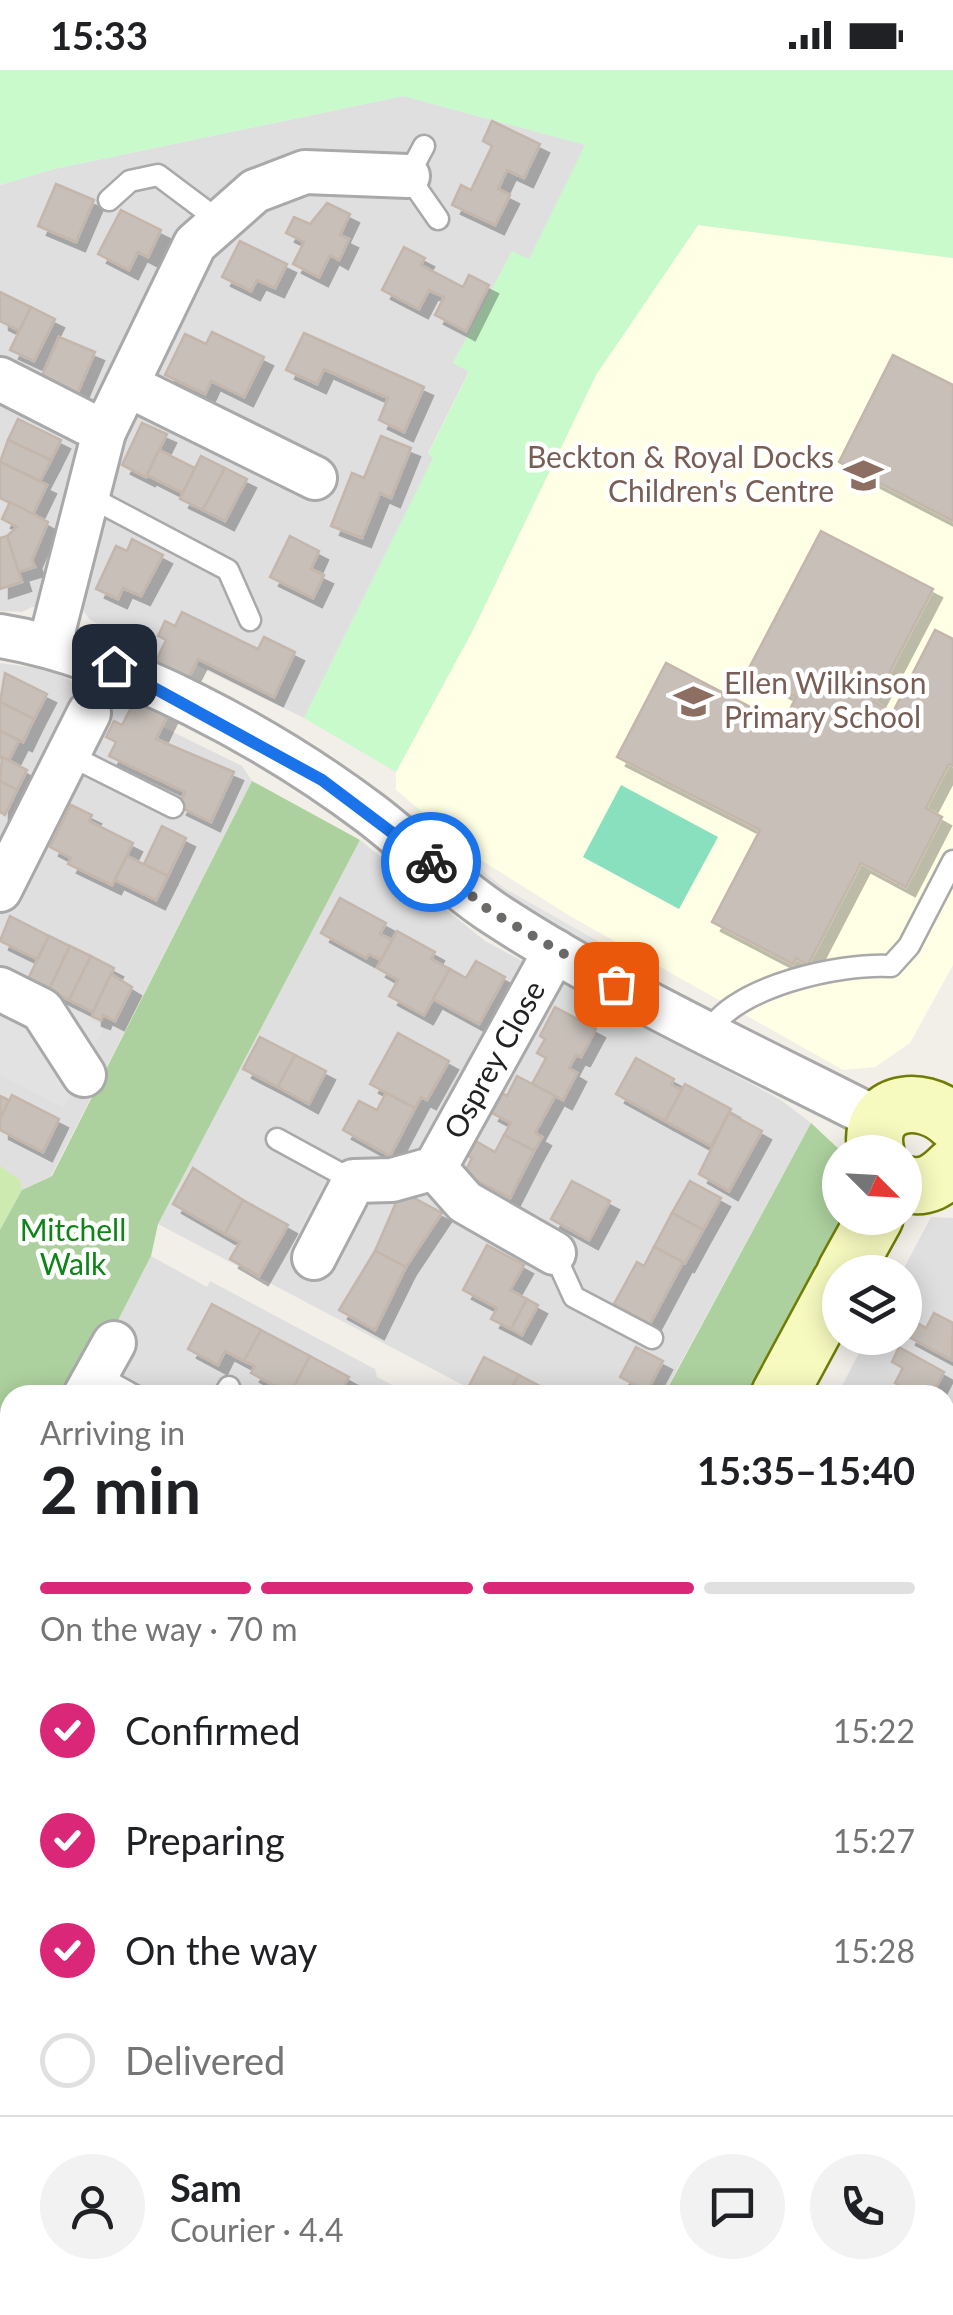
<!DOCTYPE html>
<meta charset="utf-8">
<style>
body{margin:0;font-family:Lato,sans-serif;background:#f2f2f2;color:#202124;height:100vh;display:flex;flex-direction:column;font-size:38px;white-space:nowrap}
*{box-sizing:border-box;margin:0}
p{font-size:32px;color:#757577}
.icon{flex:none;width:55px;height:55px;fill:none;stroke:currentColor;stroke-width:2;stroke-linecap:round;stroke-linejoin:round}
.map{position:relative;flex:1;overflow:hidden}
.drawer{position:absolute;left:0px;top:1315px;width:955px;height:930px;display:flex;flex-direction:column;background:#fff;border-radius:30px 30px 0 0;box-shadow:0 5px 25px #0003}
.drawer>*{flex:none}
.needle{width:65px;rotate:114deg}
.fabs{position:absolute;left:822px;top:1065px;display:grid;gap:20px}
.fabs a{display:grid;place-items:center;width:100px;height:100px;border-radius:50%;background:#fff;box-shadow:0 5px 25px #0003;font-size:50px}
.pin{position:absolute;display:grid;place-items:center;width:85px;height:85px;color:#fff;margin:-42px;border-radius:20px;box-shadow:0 5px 15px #0006}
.courier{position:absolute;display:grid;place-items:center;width:100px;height:100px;margin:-50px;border:8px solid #1a73e8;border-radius:50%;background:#fff;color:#222;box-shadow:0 2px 12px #0007}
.head em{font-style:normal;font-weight:700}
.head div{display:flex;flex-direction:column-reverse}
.head{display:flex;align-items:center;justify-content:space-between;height:170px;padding:0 40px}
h1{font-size:65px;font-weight:700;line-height:75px}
.bar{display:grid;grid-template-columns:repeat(4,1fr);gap:15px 10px;align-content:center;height:120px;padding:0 40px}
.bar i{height:12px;border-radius:8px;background:#e0e0e0}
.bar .active{background:#db2777}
.bar p{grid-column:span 4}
.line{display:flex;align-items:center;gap:25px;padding:0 40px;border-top:2px solid #e0e0e0}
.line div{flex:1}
.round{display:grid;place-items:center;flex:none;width:105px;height:105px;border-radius:52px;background:#f2f2f2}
ol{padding:0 40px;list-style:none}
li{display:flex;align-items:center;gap:30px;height:110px}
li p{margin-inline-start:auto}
li .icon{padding:10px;border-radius:50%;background:#db2777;color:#fff;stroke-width:4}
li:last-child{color:#757577}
li i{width:55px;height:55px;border:5px solid #e0e0e0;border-radius:50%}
.status{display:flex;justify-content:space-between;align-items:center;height:70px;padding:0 50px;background:#fff;direction:ltr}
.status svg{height:28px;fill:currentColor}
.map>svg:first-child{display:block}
</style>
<div class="status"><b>15:33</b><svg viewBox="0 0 49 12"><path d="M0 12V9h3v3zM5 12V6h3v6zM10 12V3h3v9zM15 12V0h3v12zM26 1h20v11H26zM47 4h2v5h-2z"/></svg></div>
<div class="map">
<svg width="953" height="2245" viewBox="0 0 953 2245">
<defs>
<filter id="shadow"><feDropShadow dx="9" dy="9" stdDeviation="0" flood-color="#0004"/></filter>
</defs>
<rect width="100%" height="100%" fill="#f2efe9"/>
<g fill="#e0dfdf">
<polygon points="403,26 586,75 529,190 512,182 453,293 469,301 428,383 434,387 304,648 196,595 185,614 153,597 158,585 90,550 82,539 32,537 22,542 0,541 0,115 54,99"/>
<polygon points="0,593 50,600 129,640 136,628 168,644 163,657 242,696 252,711 51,1106 22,1120 0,1160"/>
<polygon points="360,770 485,871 781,1030 811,1053 663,1325 471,1325 461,1320 463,1315 158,1154"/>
<polygon points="931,1147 953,1148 953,1516 945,1531 945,1325 837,1325 867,1268 905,1268 902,1202"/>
<polygon points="151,1186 207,1217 210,1211 375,1299 377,1307 411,1325 89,1325 87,1311"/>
<polygon points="945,1548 953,1552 953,1900 945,1896"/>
<polygon points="0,1566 10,1571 10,1722 0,1717"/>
<polygon points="10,1751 10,1885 0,1880 0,1753"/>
<polygon points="0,1911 10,1916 10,2235 165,2235 159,2245 0,2245"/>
<polygon points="945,1969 953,1974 953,2055 945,2070"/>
<polygon points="945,2193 953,2197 953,2245 765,2245 747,2235 945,2235"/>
<polygon points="499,2235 544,2235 562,2245 493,2245"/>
</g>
<polygon fill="#ffffe5" points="698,155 953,188 953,895 910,973 875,997 843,1000 570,846 478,788 396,720 396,702 473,560 596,305"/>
<polygon fill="#cdebb0" points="0,1096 20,1110 22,1120 0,1160"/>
<g fill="#add19e">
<polygon points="252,711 360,770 158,1154 151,1186 87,1311 74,1303 61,1325 10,1325 10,1414 0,1432 0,1160 22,1120 52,1106"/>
<polygon points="811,1053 842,1082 840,1148 848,1148 754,1325 664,1325"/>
<polygon points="165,2235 268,2235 262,2245 159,2245"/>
</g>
<polygon fill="#c8facc" points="0,0 953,0 953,188 698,155 596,305 473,560 396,702 304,648 433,388 428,384 469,302 453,293 512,181 529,189 585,75 403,26 54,99 0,115"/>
<polygon fill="#88e0be" points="621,715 718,767 679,839 583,787"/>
<g fill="#e2e2e2">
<polygon points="412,744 504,818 654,903 648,913 561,867 405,753"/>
<polygon points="20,908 91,943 89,949 104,957 64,1038 0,1005 0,948"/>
<polygon points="326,1109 343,1118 307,1185 290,1176"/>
</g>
<g fill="#c7bfb8" stroke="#c4b6ab" stroke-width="2.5" filter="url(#shadow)">
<polygon points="492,51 540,74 524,108 507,100 498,119 510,125 495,155 452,135 461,115 471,120 492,76 483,71"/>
<polygon points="56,114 94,130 76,172 38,156"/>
<polygon points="327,133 350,144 340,165 349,169 339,190 330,185 319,207 293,194 304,172 286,163 294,147 310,154"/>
<polygon points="121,140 161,160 148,187 138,182 129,200 98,184"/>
<polygon points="240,171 287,194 275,218 257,210 251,221 222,207"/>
<polygon points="404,177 425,188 421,195 463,217 469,205 489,215 466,261 435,245 444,227 429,220 419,239 382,220"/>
<polygon points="0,222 31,237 20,261 0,251"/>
<polygon points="31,237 55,249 34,291 10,280"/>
<polygon points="212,262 264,287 244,327 211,311 205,324 165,305 185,264 206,274"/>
<polygon points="304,263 424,317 404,362 379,350 388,328 324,299 317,314 286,300"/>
<polygon points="59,267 95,282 77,324 41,308"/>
<polygon points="893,285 953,315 953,451 839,392"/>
<polygon points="18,349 61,370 51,390 8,370"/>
<polygon points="142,353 167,364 146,407 122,395"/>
<polygon points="381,366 411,378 391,428 380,423 362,468 331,456 352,403 364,408"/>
<polygon points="8,370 51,390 40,411 0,392"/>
<polygon points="159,380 195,398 183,423 147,405"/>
<polygon points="201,386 225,398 203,440 180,429"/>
<polygon points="0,392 47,415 33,444 0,428"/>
<polygon points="225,398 247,409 225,451 203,440"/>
<polygon points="10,432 48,452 32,490 35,497 18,502 7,466 17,457 2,449"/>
<polygon points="821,461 933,519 874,632 893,642 935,560 953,569 953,696 949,694 926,738 942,747 906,817 861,793 808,895 796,888 793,894 712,852 760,760 617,687 666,593 783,654 796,627 747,602"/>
<polygon points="7,466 22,512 0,519 0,468"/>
<polygon points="290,466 319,481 311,499 324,505 313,528 270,507"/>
<polygon points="132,469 163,485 141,526 123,518 118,529 96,519 116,476 127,481"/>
<polygon points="182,542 258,579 264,567 295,582 274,627 198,589 185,614 153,597 166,570 158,566 165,551 175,556"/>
<polygon points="5,603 47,624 34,649 0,632"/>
<polygon points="136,628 168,644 156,669 234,702 211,752 178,736 185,722 109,686 116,672 106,667 114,651 122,655"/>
<polygon points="0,632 34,649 23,672 0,661"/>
<polygon points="0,661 19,670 9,690 0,688"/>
<polygon points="2,687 27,700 17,720 0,711"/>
<polygon points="0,711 17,720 5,745 0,742"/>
<polygon points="71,735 92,745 89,751 133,773 112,815 68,794 71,788 50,777"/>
<polygon points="162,756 186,768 168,806 144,794"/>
<polygon points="127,786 168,806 156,830 115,810"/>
<polygon points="340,828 386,853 380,864 392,870 381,890 369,884 366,888 321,863"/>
<polygon points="10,846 49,866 37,889 0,871"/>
<polygon points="397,861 435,882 431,889 450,899 424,945 389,926 398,910 377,898"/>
<polygon points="49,866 70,876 49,920 28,909"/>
<polygon points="70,876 91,886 69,930 49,920"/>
<polygon points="91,886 114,898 93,942 69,930"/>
<polygon points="476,891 505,907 479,954 433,929 450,899 466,908"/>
<polygon points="111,904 132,917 115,951 103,945 101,950 93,947 93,942"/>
<polygon points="555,937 596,959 581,987 576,985 569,998 577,1003 563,1030 532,1014 546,988 537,983 545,969 540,966"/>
<polygon points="398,963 449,991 427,1030 421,1027 415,1038 370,1014"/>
<polygon points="260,967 295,985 278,1017 243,999"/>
<polygon points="295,985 326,1001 309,1034 278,1017"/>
<polygon points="636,988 674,1009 671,1015 682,1020 665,1051 616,1024"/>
<polygon points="517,1006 555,1026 535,1063 542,1067 534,1081 504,1065 511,1053 490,1042 501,1022 507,1026"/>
<polygon points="685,1014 731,1039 711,1076 665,1051"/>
<polygon points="386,1023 415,1038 390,1086 343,1060 359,1031 377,1040"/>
<polygon points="12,1025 59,1049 43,1082 0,1060 0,1049"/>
<polygon points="0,1026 9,1030 0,1049"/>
<polygon points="729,1043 762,1061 729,1121 699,1104"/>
<polygon points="504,1065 534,1081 510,1128 464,1104 472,1088 464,1084 472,1069 495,1082"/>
<polygon points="193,1098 243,1130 225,1164 173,1134"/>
<polygon points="572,1111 610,1131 589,1170 551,1149"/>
<polygon points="690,1111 721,1128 703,1160 672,1143"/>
<polygon points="401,1121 442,1143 406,1197 375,1181"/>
<polygon points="243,1130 288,1155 259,1206 230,1189 240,1172 225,1164"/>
<polygon points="672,1143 703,1160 685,1193 654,1177"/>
<polygon points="487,1175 524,1195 510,1220 527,1229 511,1259 491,1249 497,1238 463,1220"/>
<polygon points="654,1177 683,1192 650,1254 614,1234 637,1192 644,1196"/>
<polygon points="375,1181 406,1197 375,1260 339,1240"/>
<polygon points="527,1229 538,1235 522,1265 511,1259"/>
<polygon points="212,1234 261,1260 244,1291 225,1281 218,1295 188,1279"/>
<polygon points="934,1243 953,1253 952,1290 907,1266 914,1251 926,1258"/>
<polygon points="261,1260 310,1286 290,1324 251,1303 255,1296 244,1291"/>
<polygon points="636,1277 663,1291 647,1321 620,1307"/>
<polygon points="899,1277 944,1302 932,1325 917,1325 895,1313 903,1298 892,1292"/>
<polygon points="310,1286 349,1307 339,1325 290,1324"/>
<polygon points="484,1287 519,1305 508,1325 487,1325 469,1316"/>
<polygon points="519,1305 557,1325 508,1325"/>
<polygon points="945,1582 953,1587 953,1627 945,1642"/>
<polygon points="0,1627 10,1632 10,1646 0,1641"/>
<polygon points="0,1641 10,1646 10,1722 0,1717"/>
<polygon points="0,1758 10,1763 10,1803 0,1823"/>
<polygon points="945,1792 953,1796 953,1839 945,1835"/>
<polygon points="0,1963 10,1969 10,2009 5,2015 0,2013"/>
<polygon points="10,2127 10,2149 1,2144"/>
<polygon points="10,2175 10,2214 0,2209 0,2195"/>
<polygon points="945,2222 953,2226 953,2245 912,2245 917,2235 945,2235"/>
<polygon points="11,2235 31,2235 46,2243 6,2245"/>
<polygon points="58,2235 84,2235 96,2241 95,2245 53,2245"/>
</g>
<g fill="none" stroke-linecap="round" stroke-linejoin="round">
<defs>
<g id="lane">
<polyline points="424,76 408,106 438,149"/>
<polyline points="109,130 130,111 158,105 218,150"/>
<polyline points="88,426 228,500 250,550"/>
<polyline points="69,685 173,737"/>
<path d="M 709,961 C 737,916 839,893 891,896 L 909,876 L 953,791"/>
<polyline points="277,1069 354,1111"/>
<polyline points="554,1183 574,1227 652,1268"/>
<polyline points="97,1305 133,1325"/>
<polyline points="224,1325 229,1317"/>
<polyline points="945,1481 953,1465"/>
</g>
<g id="street">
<polyline points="0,309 104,362"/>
<polyline points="127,315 315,408"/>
<path d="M 0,566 C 121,586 273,670 371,744 C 413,776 451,815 495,844 C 616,923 752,985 881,1051"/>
<polyline points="50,574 104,362 195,174 255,121 305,102 408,106"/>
<polyline points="0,820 89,643"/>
<polyline points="0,919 42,940 84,1005"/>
<polyline points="554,1183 465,1132 435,1098 555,881"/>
<polyline points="314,1188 354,1111 392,1110 435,1098"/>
<polyline points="85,1325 114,1273"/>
<polyline points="0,1470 10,1453"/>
<polyline points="945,1512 953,1516"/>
<polyline points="0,1539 10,1544"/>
<polyline points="0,1730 10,1735"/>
<polyline points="945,1932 953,1936"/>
<polyline points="0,2107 10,2088"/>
<polyline points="945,2124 953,2109"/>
<polyline points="945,2157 953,2161"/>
<polyline points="600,2235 618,2245"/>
</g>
<g id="secondary">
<path d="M 876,1082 C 865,1033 920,1020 953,1052"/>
<path d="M 905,1114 C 926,1120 939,1110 953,1096"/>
<polyline points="845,1202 875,1148"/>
<polyline points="779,1325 840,1212"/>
<polyline points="288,2245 293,2235"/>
</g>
</defs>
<use href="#lane" stroke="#a9a9a9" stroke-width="25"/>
<use href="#street" stroke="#a9a9a9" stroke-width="48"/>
<use href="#secondary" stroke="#707d05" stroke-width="60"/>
<use href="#lane" stroke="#fff" stroke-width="20"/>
<use href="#street" stroke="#fff" stroke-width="42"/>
<use href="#secondary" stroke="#f7fabf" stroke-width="55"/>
</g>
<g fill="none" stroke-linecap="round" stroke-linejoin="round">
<polyline stroke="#6b6a68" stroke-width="10" stroke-dasharray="0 18" points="431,792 490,841 616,914"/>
<polyline stroke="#1a73e8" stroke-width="12" points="114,596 322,710 431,792"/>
</g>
<defs>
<symbol id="school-bare" viewBox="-9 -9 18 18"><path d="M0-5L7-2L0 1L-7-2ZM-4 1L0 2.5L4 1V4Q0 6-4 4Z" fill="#8d6e63" stroke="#fff" stroke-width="2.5" paint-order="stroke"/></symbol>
</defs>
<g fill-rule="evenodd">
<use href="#school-bare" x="836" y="378" width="55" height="55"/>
<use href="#school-bare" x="666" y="604" width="55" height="55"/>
</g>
<g text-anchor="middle" stroke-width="9" stroke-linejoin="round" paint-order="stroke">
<g font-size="30" fill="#785e54" stroke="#fff" text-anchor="end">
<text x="834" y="398">Beckton &amp; Royal Docks<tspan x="834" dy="34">Children's Centre</tspan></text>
<text x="724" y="624" text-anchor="start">Ellen Wilkinson<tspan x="724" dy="34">Primary School</tspan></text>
</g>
<g font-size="30" fill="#222" stroke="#fff">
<text transform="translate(495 990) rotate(-61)" y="10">Osprey Close</text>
</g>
<g font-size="30" fill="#0c8416" stroke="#fff">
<text x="73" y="1171">Mitchell<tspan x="73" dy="34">Walk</tspan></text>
</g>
</g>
</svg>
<div class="fabs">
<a><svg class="needle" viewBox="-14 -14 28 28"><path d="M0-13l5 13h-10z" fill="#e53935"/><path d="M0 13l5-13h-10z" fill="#757577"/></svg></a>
<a><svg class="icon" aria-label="layers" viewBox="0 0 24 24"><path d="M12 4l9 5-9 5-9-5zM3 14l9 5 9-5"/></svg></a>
</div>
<div class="pin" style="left:616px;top:914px;background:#ea580c"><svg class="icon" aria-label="bag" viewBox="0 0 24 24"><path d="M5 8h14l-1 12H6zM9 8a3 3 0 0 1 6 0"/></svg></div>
<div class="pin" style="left:114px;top:596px;background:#1f2937"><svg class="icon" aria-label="home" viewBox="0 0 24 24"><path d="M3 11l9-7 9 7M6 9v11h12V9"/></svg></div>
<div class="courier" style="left:431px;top:792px"><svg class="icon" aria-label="bike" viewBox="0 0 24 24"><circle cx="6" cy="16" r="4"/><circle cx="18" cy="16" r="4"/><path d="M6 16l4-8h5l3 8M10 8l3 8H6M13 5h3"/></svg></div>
<section class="drawer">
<div class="head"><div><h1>2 min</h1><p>Arriving in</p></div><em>15:35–15:40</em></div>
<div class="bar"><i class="active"></i><i class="active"></i><i class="active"></i><i></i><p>On the way · 70 m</p></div>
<ol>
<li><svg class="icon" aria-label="check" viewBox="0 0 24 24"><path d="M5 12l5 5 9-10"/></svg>Confirmed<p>15:22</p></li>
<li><svg class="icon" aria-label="check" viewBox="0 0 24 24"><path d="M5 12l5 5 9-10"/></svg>Preparing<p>15:27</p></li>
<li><svg class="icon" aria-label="check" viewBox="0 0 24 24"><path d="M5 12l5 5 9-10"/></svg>On the way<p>15:28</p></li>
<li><i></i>Delivered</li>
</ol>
<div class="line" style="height:180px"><a class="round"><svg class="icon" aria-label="person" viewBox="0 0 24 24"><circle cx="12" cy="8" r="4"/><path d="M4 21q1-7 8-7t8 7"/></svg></a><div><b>Sam</b><p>Courier · 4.4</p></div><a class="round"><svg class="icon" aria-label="chat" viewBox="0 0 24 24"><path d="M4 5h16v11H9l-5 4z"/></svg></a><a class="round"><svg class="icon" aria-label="phone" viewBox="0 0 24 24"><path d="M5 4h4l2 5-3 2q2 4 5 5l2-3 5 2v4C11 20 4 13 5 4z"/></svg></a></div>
</section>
</div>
